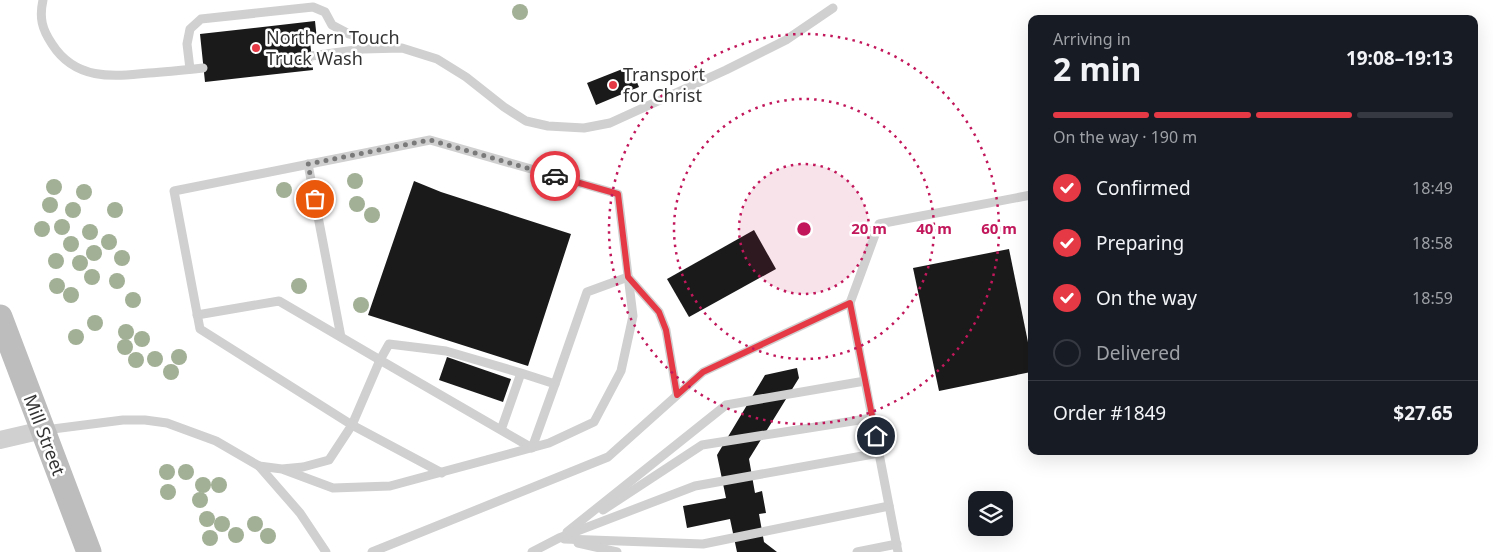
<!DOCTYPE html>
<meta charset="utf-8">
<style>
body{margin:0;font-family:"Noto Sans",sans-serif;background:#20242c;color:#f1f3f6;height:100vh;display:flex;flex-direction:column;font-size:19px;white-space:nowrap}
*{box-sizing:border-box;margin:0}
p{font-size:16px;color:#9ea1a6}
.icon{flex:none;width:28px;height:28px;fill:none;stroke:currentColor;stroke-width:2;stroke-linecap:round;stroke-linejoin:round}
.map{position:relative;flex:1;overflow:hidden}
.sheet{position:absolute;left:1028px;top:15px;width:450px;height:440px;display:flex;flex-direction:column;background:#171b24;border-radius:10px;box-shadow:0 5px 20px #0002}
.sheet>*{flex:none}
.fabs{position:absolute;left:968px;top:491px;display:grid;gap:10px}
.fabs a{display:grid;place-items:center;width:45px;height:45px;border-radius:10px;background:#171b24;box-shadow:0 5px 20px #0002;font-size:25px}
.pin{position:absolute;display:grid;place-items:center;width:42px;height:42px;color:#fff;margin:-21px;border:2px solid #fff;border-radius:50%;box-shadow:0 1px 5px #0007}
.courier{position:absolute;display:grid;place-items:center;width:50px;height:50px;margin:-25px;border:4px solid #e63946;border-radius:50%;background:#fff;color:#222;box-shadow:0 1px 6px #0007}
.overview em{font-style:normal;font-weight:700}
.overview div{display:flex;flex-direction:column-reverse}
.overview{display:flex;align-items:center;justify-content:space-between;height:85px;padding:0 25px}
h1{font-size:32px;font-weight:700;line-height:38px}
.bar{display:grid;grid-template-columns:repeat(4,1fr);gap:8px 5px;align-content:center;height:60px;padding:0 25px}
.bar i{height:6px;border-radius:4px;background:#363941}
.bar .current{background:#e63946}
.bar p{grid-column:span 4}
.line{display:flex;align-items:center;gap:12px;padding:0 25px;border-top:1px solid #363941}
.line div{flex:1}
ol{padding:0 25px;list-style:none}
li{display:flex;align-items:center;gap:15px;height:55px}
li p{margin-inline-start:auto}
li .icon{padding:5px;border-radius:50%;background:#e63946;color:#fff;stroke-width:4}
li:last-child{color:#9ea1a6}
li i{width:28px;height:28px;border:2px solid #363941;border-radius:50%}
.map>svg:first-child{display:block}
</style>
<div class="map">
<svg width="1493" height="552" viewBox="0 0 1493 552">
<rect width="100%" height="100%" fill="#fff"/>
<g fill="#1a1a1a">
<polygon points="315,21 317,40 310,41 313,70 205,82 200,34"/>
<polygon points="630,66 639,87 596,105 587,83"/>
<polygon points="414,181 441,192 571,234 528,366 368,315"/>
<polygon points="754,230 776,269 689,317 667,279"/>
<polygon points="1009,249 1031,357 1031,372 939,391 913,268"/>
<polygon points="447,357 511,379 503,402 439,380"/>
<polygon points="797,368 799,378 749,459 755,493 762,491 766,513 759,514 764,542 777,552 737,552 730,519 687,528 683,506 726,498 717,455 765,375"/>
</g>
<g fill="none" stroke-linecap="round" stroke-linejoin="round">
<g stroke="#d0d0d0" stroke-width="9">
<path d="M 43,0 C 39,18 42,29 52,44 C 75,80 111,77 149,73 C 167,72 185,70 203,68"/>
<polyline points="311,56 363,49 402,48 437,59 466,77 504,107 526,121 548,126 584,128 610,123 726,70 786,40 833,8"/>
<polyline points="190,69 187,44 190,29 201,19 313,7 325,12 332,25 349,34 392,46"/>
<polyline points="308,164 341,337"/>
<polyline points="197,315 279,301 380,360 352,425 442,473"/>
<polyline points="555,384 587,292 628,277 659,312 666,330 677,395"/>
<polyline points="45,430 123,420 145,420 167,423 216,441 259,466 300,513 326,552"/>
<polyline points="501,430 521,373 446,351 389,344 380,360 532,448 555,384 521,373"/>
<polyline points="259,466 282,469 333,488 390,486 549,443 594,422 621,371 633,316 618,194 430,140 174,191 200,329 352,425 329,460 303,467 282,469"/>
<polyline points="603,510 702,445 872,418"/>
<polyline points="567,532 726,405 865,381"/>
<polyline points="564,539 703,544 889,506"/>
<polyline points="578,543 617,552"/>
<polyline points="372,552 608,457 703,372 850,303"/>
<polyline points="532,552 559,538 695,486 879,453"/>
<polyline points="857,552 897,544"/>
<polyline points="898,552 850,303 879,224 1031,195"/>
</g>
<polyline stroke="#d0d0d0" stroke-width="18" points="0,440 43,430"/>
<polyline stroke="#bdbdbd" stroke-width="25" points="0,317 89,552"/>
</g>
<g fill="#a2b095">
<circle cx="520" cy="12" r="8"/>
<circle cx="355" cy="181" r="8"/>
<circle cx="54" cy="187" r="8"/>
<circle cx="284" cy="190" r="8"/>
<circle cx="84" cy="192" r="8"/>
<circle cx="357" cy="204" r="8"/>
<circle cx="50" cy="205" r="8"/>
<circle cx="73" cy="210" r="8"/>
<circle cx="115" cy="210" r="8"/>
<circle cx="372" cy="215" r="8"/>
<circle cx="62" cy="227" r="8"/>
<circle cx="42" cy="229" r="8"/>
<circle cx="90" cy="232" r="8"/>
<circle cx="109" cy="242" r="8"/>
<circle cx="71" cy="244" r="8"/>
<circle cx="94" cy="253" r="8"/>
<circle cx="122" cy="258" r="8"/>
<circle cx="56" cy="261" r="8"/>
<circle cx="80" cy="263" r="8"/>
<circle cx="92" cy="277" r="8"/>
<circle cx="117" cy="281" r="8"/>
<circle cx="57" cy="286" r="8"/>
<circle cx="299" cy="286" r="8"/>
<circle cx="71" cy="295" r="8"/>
<circle cx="133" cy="300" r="8"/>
<circle cx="361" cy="305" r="8"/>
<circle cx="95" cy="323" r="8"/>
<circle cx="126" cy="332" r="8"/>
<circle cx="76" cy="337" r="8"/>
<circle cx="142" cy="339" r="8"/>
<circle cx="125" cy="347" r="8"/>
<circle cx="179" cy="357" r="8"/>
<circle cx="155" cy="359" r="8"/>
<circle cx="136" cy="360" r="8"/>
<circle cx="171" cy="372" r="8"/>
<circle cx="167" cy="472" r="8"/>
<circle cx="186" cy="472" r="8"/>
<circle cx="203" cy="485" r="8"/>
<circle cx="219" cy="485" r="8"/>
<circle cx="168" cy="492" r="8"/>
<circle cx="200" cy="500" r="8"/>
<circle cx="207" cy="519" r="8"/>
<circle cx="222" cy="524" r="8"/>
<circle cx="255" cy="524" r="8"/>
<circle cx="236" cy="535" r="8"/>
<circle cx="268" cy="536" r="8"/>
<circle cx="210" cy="538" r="8"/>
</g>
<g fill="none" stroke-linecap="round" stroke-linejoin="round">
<polyline stroke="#7a7a7a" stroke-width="5" stroke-dasharray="0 9" points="315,199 308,164 430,140 555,176"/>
<polyline stroke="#e63946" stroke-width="6" points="555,176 618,194 628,277 659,312 666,330 677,395 703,372 850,303 876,436"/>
</g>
<circle cx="804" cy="229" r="65" fill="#c2185b" fill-opacity=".12"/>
<g fill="none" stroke="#c2185b" stroke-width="2.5" stroke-dasharray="2.5 5">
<circle cx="804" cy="229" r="65"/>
<circle cx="804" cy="229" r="130"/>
<circle cx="804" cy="229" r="195"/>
</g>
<g fill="#e63946" stroke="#fff" stroke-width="2">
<circle cx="256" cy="48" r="5"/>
<circle cx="613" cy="85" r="5"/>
</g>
<g text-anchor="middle" stroke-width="5" stroke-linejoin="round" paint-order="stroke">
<g font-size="18" fill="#333" stroke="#fff" text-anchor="start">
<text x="266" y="44">Northern Touch<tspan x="266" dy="21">Truck Wash</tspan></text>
<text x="623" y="81">Transport<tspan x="623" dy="21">for Christ</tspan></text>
</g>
<g font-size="18" fill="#333" stroke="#fff">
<text transform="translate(44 435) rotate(69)" y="6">Mill Street</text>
</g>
</g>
<circle cx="804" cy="229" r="8" fill="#c2185b" stroke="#fff" stroke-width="2.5"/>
<g font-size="15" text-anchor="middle" font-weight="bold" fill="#c2185b" stroke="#fff" stroke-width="5" stroke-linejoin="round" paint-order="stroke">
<text x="869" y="234">20 m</text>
<text x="934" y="234">40 m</text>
<text x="999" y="234">60 m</text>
</g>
</svg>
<div class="fabs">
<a><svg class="icon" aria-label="layers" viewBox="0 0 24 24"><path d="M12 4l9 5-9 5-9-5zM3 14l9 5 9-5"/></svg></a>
</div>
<div class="pin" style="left:315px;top:199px;background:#ea580c"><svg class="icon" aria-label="bag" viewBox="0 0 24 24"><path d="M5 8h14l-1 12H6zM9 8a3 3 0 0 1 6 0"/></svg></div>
<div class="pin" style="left:876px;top:436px;background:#1f2937"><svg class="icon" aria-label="home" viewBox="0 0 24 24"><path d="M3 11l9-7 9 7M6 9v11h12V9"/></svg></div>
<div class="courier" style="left:555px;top:176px"><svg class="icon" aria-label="car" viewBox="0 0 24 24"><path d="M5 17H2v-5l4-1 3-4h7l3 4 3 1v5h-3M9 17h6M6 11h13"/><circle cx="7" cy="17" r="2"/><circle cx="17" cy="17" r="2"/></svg></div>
<section class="sheet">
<div class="overview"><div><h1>2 min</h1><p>Arriving in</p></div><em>19:08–19:13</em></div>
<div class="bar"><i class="current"></i><i class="current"></i><i class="current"></i><i></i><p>On the way · 190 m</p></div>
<ol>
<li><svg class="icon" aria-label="check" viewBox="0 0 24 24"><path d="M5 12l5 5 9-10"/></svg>Confirmed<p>18:49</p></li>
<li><svg class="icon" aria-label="check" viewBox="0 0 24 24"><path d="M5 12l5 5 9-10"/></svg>Preparing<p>18:58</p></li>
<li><svg class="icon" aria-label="check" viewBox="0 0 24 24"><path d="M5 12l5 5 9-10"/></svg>On the way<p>18:59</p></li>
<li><i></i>Delivered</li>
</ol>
<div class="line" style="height:65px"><div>Order #1849</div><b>$27.65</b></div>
</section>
</div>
